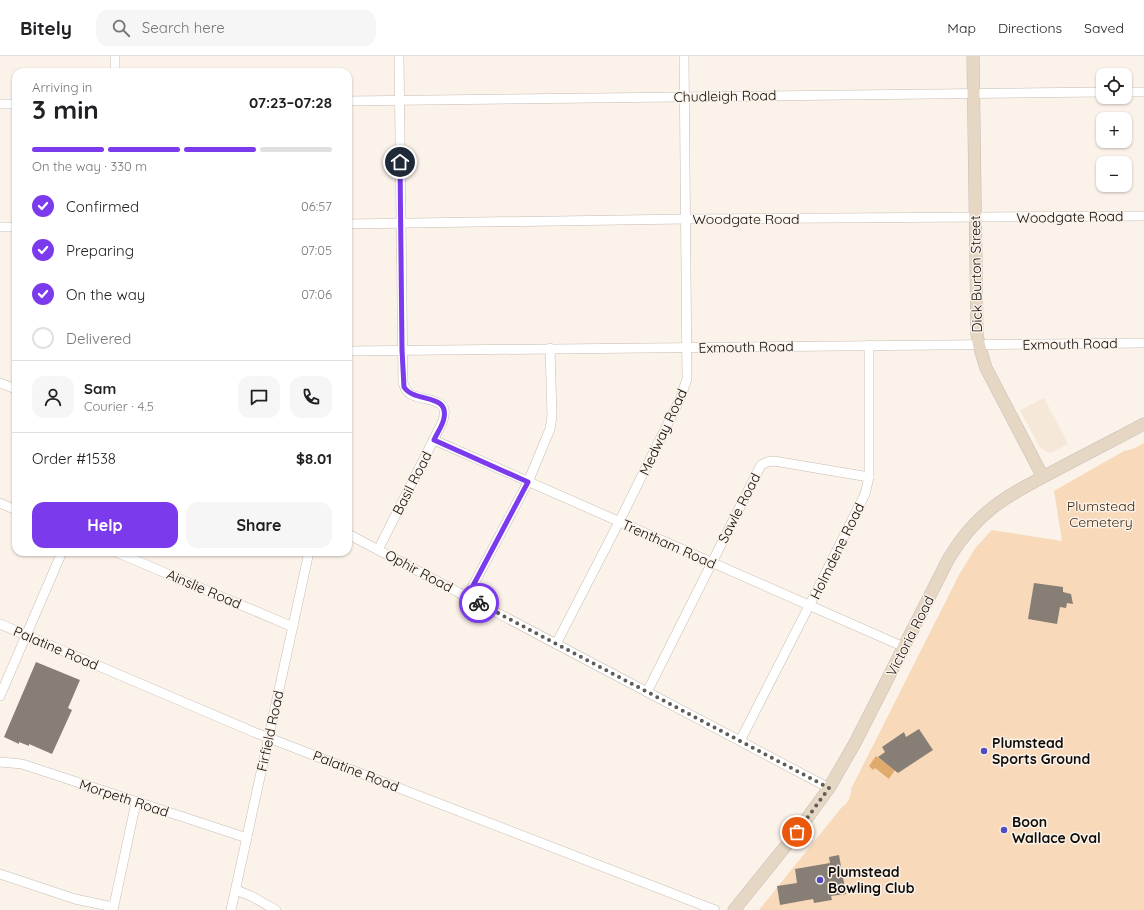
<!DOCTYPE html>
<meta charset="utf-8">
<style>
body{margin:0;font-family:Quicksand,sans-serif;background:#f6f6f6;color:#202124;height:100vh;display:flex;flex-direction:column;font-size:15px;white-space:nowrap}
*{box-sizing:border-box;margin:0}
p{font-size:13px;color:#757577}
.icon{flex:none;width:22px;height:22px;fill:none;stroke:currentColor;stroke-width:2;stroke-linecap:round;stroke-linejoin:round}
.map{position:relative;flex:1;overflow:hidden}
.details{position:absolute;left:12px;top:12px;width:340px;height:488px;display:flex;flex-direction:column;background:#fff;border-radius:12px;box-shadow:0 1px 3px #0004}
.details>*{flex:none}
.fabs{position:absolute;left:1096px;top:12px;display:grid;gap:8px}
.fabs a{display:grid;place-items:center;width:36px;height:36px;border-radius:8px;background:#fff;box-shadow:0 1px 3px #0004;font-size:20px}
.pin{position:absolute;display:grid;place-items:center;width:34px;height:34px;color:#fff;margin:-17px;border:2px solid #fff;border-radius:50%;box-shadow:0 1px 4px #0007}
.courier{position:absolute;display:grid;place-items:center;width:40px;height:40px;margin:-20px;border:3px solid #7c3aed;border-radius:50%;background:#fff;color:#222;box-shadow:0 1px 5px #0007}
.head em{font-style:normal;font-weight:800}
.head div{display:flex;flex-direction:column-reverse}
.head{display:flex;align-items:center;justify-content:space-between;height:68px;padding:0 20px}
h1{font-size:26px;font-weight:800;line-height:30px}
.bar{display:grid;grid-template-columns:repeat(4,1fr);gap:6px 4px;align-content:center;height:48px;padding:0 20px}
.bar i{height:5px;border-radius:3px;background:#e0e0e0}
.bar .on{background:#7c3aed}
.bar p{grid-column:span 4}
.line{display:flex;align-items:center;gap:10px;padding:0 20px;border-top:1px solid #e0e0e0}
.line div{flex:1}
.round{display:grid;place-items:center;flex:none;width:42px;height:42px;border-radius:12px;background:#f6f6f6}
ol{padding:0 20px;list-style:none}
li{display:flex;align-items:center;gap:12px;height:44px}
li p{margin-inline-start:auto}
li .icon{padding:4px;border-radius:50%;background:#7c3aed;color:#fff;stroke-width:4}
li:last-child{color:#757577}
li i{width:22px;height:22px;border:2px solid #e0e0e0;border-radius:50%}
.cta{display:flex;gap:8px;margin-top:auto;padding:8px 20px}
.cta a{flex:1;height:46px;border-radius:12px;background:#7c3aed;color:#fff;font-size:16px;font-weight:800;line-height:46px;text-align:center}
.cta a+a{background:#f6f6f6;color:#202124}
header{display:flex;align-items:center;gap:24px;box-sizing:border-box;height:56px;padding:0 20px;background:#fff;border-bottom:1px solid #e0e0e0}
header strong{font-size:19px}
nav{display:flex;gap:22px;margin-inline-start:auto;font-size:14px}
.search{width:280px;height:36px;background:#f6f6f6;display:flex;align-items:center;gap:10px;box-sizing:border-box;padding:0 14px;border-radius:12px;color:#757577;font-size:15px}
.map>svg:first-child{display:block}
</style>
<header>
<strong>Bitely</strong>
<div class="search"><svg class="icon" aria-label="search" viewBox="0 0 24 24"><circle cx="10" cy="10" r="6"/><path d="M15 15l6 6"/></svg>Search here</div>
<nav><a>Map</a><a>Directions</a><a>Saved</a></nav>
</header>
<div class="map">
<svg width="1144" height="854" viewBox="0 0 1144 854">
<rect width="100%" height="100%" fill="#fbf2e9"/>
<polygon fill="#f6e8d8" points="1044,342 1068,388 1051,397 1046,396 1039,390 1020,354"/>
<path fill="#f8dabb" d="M 1144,387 L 1144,854 L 759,854 L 842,751 C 847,749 852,739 851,733 L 960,517 L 976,491 L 992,474 L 1062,485 L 1054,435 L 1124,395 L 1133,393 Z"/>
<polygon fill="#e1aa6d" points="876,700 895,714 889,723 875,712 873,714 869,710"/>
<g fill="#877e76">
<polygon points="1034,527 1063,531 1063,536 1071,538 1073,548 1067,547 1066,552 1060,551 1057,568 1028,563"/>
<polygon points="36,606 80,624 68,652 72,654 52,698 29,688 29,690 19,686 19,688 4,681"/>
<polygon points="919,673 933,694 898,717 878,701 885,696 882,691 904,676 906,681"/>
<polygon points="839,799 846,838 831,840 832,844 814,847 813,843 780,849 777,830 797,827 795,813 830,807 829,801"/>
</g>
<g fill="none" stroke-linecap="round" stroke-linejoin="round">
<defs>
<g id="street">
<polyline points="115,0 115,16"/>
<polyline points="1125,36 1144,36"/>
<polyline points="348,45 1103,36"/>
<polyline points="0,48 16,48"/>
<polyline points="348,168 685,163 1144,160"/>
<polyline points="0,171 16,171"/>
<polyline points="348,295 1144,287"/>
<polyline points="0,327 16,333"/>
<polyline points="434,384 904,591"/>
<polyline points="0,447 16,454"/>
<polyline points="348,478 829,732"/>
<path d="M 378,494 L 442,367 C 453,340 424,346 410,338 C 406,335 405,332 403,327 L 399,0"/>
<polyline points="116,496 293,571"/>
<polyline points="467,541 528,426 550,373 552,360 550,292"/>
<polyline points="0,568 256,677 715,854"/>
<polyline points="556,588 619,466 680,343 687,323 684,0"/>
<polyline points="647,636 761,409 767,406 774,405 869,421"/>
<polyline points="0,640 62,496"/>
<polyline points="740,685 809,550 865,438 869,421 869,289"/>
<polyline points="0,706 22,708 247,782"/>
<polyline points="0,818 75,843 113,851"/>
<polyline points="236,834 251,840 276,854"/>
<polyline points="113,854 136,746"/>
<polyline points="231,854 309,496"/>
</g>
<g id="secondary">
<polyline points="973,0 977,278 979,289 986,312 1043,421"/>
<path d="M 734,854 L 797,776 L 829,732 L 855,687 L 949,502 C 979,452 1011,438 1060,412 C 1088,397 1116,383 1144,368"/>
</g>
</defs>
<use href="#street" stroke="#c6bdb4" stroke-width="10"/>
<use href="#secondary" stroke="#c6bdb4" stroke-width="13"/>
<use href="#street" stroke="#fff" stroke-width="9"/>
<use href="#secondary" stroke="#e6d7c5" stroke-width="12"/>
</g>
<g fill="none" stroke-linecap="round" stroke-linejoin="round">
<polyline stroke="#615c57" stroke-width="4" stroke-dasharray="0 7.2" points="479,547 829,732 797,776"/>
<path stroke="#7c3aed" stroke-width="5" d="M 400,106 L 402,294 L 404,331 C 414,347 449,337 444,362 C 443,369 437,377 434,384 L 528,426 L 467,541 L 479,547"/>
</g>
<g fill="#4f4cc3" stroke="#fbf2e9" stroke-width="1.5">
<circle cx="984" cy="695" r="4"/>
<circle cx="1004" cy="774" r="4"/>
<circle cx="820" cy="824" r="4"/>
</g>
<g text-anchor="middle" stroke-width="3" stroke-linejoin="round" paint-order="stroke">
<g font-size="14" fill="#0e0b08" stroke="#fbf2e9">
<text transform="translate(725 40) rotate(-1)" y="5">Chudleigh Road</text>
<text transform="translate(1070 161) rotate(-1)" y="5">Woodgate Road</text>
<text x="746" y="168">Woodgate Road</text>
<text transform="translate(976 218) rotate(-91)" y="5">Dick Burton Street</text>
<text transform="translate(1070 288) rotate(-1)" y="5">Exmouth Road</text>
<text transform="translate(746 291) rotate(-1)" y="5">Exmouth Road</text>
<text transform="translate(663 376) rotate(-65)" y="5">Medway Road</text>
<text transform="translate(412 427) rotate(-63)" y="5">Basil Road</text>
<text transform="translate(739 452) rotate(-63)" y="5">Sawle Road</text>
<text transform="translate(669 488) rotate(24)" y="5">Trentham Road</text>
<text transform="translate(837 495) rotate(-64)" y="5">Holmdene Road</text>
<text transform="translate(419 515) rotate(28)" y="5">Ophir Road</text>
<text transform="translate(204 533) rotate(23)" y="5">Ainslie Road</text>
<text transform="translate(910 580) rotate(-63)" y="5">Victoria Road</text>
<text transform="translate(56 592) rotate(23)" y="5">Palatine Road</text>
<text transform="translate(270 675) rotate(-78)" y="5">Firfield Road</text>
<text transform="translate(356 715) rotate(21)" y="5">Palatine Road</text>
<text transform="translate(124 742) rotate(18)" y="5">Morpeth Road</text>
</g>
<g font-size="14" fill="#3e280d" stroke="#fbf2e9">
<text x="1101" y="455">Plumstead<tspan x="1101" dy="16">Cemetery</tspan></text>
</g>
<g font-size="14" font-weight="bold" fill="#0e0b08" stroke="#fbf2e9" text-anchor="start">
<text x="992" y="692">Plumstead<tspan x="992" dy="16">Sports Ground</tspan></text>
<text x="1012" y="771">Boon<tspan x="1012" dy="16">Wallace Oval</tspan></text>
<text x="828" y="821">Plumstead<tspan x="828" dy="16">Bowling Club</tspan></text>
</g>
</g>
</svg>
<div class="fabs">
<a><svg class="icon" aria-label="locate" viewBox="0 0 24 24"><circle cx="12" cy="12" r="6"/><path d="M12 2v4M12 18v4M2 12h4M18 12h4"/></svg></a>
<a>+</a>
<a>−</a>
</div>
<div class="pin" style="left:797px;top:776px;background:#ea580c"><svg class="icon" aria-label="bag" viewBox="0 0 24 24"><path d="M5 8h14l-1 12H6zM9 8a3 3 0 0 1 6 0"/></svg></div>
<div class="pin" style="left:400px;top:106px;background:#1f2937"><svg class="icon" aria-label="home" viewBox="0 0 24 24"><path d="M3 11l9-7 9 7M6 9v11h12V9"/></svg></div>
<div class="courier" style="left:479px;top:547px"><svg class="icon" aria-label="bike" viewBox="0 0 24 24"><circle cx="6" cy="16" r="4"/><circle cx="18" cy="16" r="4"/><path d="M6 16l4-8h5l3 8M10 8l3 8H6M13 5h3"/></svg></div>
<section class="details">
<div class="head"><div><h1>3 min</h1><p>Arriving in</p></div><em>07:23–07:28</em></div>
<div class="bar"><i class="on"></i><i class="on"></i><i class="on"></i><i></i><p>On the way · 330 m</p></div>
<ol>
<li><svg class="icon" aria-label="check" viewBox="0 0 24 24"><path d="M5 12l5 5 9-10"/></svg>Confirmed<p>06:57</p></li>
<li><svg class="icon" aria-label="check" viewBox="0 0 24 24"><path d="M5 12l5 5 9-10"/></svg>Preparing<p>07:05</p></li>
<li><svg class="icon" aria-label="check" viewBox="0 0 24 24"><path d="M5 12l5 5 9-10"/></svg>On the way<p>07:06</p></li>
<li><i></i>Delivered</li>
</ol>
<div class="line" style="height:72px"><a class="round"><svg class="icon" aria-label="person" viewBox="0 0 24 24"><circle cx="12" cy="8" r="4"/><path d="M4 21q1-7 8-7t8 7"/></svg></a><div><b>Sam</b><p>Courier · 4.5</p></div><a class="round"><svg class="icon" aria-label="chat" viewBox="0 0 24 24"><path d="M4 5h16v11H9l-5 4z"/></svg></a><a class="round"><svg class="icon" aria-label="phone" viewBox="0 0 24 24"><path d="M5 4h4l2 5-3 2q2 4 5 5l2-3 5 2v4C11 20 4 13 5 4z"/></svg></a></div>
<div class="line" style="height:52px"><div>Order #1538</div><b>$8.01</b></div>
<div class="cta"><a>Help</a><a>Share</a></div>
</section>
</div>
